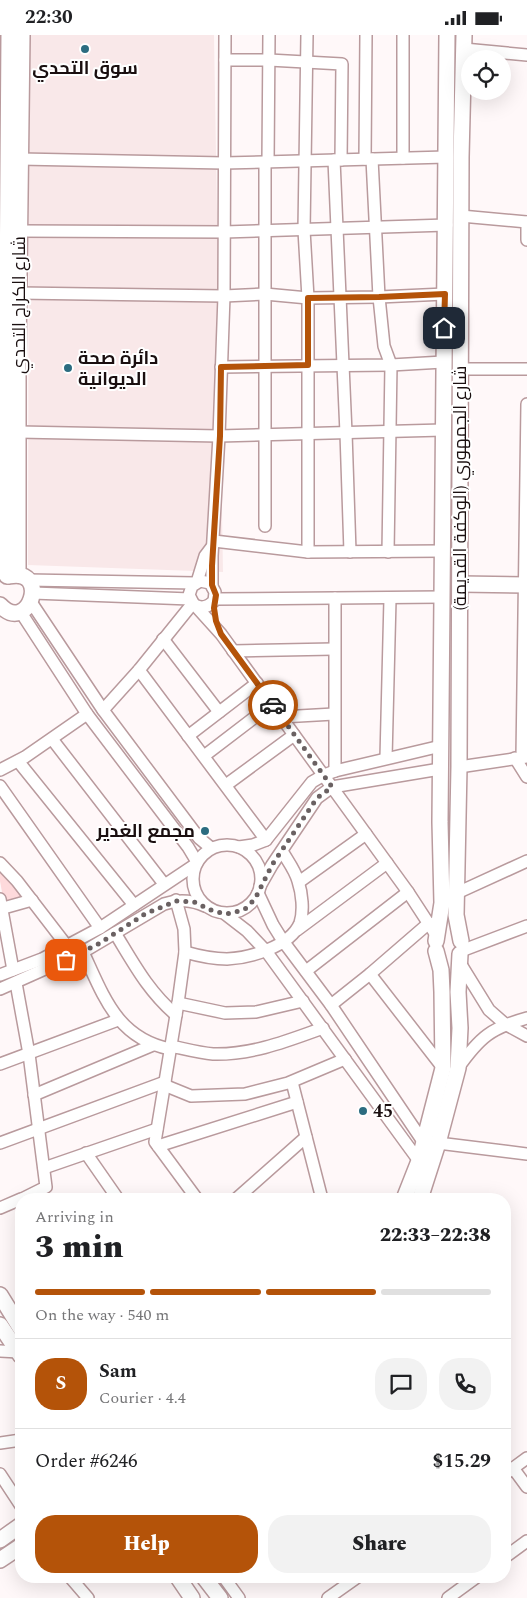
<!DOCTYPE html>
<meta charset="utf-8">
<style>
body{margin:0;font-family:Spectral,Cairo,serif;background:#f2f2f2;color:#202124;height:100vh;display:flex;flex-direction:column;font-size:19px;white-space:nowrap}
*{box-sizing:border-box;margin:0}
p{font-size:16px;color:#757577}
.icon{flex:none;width:28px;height:28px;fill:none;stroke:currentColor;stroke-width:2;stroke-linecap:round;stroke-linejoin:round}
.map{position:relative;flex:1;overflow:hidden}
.drawer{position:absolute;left:15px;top:1158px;width:496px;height:390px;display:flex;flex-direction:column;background:#fff;border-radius:20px;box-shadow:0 5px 20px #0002}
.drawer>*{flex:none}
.buttons{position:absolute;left:461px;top:15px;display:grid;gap:10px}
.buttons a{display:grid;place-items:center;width:50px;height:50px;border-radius:50%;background:#fff;box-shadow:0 5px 20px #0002;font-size:25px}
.pin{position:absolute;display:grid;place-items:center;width:42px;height:42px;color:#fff;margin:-21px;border-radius:10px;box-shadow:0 2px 8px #0006}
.courier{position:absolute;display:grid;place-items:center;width:50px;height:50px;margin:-25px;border:4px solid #b45309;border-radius:50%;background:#fff;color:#222;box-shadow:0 1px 6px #0007}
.head em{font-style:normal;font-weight:800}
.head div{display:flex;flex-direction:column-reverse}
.head{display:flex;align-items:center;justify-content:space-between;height:85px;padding:0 20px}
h1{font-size:32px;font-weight:800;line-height:38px}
.bar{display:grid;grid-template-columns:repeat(4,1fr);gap:8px 5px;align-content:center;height:60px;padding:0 20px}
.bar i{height:6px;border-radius:4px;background:#e0e0e0}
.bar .on{background:#b45309}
.bar p{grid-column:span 4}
.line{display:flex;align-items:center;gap:12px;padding:0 20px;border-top:1px solid #e0e0e0}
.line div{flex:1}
.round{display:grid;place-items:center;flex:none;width:52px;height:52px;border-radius:20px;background:#f2f2f2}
.cta{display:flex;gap:10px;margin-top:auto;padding:10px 20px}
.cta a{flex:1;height:58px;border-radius:20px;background:#b45309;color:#fff;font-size:20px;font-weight:800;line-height:58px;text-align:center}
.cta a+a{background:#f2f2f2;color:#202124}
.status{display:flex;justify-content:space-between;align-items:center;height:35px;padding:0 25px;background:#fff;direction:ltr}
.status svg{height:14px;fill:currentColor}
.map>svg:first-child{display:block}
</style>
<div class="status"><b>22:30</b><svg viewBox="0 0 49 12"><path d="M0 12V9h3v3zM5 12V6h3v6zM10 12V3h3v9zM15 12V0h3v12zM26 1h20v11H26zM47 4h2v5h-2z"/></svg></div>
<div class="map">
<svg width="527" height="1563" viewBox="0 0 527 1563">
<rect width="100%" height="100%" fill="#fff8f9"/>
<polygon fill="#f9e8e9" points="29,0 214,0 223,537 28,530"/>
<polygon fill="#fedadc" points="0,830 25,863 4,868 0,846"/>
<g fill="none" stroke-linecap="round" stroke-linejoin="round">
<defs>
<g id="minor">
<polyline points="307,0 304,195 308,263 308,517"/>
<polyline points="403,0 403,123"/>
<polyline points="464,14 527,20"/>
<polyline points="225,25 269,25 342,29 341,125"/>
<polyline points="20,124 224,128 446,122"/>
<polyline points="365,124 366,0"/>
<polyline points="372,124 379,262 384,311 391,330 388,517"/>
<polyline points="334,125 346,398 350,517"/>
<polyline points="265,127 265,491"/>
<polyline points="268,127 269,0"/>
<polyline points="461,181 527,187"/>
<polyline points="527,187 527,205"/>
<polyline points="20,196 224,197 447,190"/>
<polyline points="19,258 224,261 265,259 308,263 379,262 445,259"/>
<polyline points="221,332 391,330 443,327"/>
<polyline points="460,334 527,334"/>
<polyline points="19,397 219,401 443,395"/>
<polyline points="214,506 308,517 442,516"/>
<polyline points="28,545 195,548"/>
<polyline points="197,547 205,521 211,513"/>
<polyline points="212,550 212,521 219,401 224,261 225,0"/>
<polyline points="33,558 190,564"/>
<polyline points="335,563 335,736"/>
<polyline points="215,564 441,562"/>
<polyline points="31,567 103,675 199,803 211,813"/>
<path d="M 195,570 C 202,574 208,572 214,566 L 215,557 L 210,548 L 200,546 L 192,551 L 189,560 L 193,568 L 221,599 L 408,857 L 438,903"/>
<polyline points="20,576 87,679 188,812 197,827"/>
<polyline points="163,604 219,677"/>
<polyline points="233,616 334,614"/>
<polyline points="139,635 266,805"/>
<polyline points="103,675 139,635 193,568"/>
<polyline points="281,682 334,679"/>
<polyline points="188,701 257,648"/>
<polyline points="52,704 164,849"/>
<polyline points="204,721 272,669"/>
<polyline points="522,722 527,369"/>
<polyline points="386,723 390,564"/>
<polyline points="515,723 527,742"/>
<polyline points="18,726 134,870"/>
<polyline points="459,732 527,722"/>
<polyline points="0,735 25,722 87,679"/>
<polyline points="226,750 294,700"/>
<polyline points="0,751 100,893"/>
<circle cx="227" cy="844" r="34"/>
<polyline points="239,812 253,810 266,805 312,747 324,740 335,736 441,711"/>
<polyline points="0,828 17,846 67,911"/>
<polyline points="299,847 366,799"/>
<polyline points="260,851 272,830 317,763 332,752 440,734"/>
<polyline points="258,858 273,890 283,906 331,970 424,1108"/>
<polyline points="457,858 527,826"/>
<polyline points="0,864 13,935"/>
<polyline points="176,865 184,894 185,917 178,968 155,1107 197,1164"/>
<polyline points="0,874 32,865"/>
<polyline points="225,879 247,896 266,916 419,1126"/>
<polyline points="297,895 387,828"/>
<path d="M 115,898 C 134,929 148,956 176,980"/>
<polyline points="461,916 527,891"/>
<path d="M 83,917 C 104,962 117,1003 170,1014"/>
<path d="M 185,917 C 199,921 212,924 227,924 C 249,923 290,912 300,888 C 304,876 302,858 298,846 C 295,835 287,825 282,816"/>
<polyline points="460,928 489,975 505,989 527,1001"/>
<polyline points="306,936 408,857"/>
<polyline points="370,939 443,1033"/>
<polyline points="0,940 42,924 100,893 196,829"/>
<polyline points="16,948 29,1019 46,1152 22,1164"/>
<path d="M 0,954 L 83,917 L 164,869 C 179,864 191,865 205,871"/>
<polyline points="178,968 225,978 256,977 303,966"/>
<polyline points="331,970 370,939 429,888"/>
<path d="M 171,1011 C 185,1014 200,1018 213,1019 C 252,1020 287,1006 323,993"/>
<polyline points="0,1029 118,985"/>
<path d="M 458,1033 C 480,1002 491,993 527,983"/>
<polyline points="292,1047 322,1164"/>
<polyline points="164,1050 191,1061 245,1059 288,1048 345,1024"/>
<polyline points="34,1060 153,1010"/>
<polyline points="0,1108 165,1047"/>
<polyline points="438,1108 527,1119"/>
<polyline points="158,1111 297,1067"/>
<polyline points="86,1118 118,1164"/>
<polyline points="44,1133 157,1094"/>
<polyline points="236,1164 306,1102"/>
<polyline points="0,1173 21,1164"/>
<polyline points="0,1316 19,1317"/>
<polyline points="0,1408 21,1405"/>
<polyline points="513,1433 527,1452"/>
<polyline points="0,1439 21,1471"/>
<polyline points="505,1439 527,1423"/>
<polyline points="505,1522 527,1506"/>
<polyline points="69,1541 88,1563"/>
<polyline points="223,1541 239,1563"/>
<polyline points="328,1563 359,1541"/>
<polyline points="448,1563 478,1541"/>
</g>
<g id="major">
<polyline points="18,540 18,323 22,0"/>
<polyline points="7,541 6,400 9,0"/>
<polyline points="460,549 527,550"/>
<path d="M 0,570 C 29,601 51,532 9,541"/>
<polyline points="436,906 442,868 440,787 447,0"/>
<polyline points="461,906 456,880 459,732 461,122 464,0"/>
<polyline points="404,1164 419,1126 443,1033 442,957 441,935 436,916"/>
<polyline points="420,1164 438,1108 458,1033 460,993 458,957 460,919"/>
<polyline points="0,1260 21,1294"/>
<polyline points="0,1290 21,1321"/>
<polyline points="0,1505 21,1490"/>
<polyline points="0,1525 21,1511"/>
<polyline points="177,1541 192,1563"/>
<polyline points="203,1541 220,1563"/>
</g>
</defs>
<use href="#minor" stroke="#b99a9d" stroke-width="14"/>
<use href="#major" stroke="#b99a9d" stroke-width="18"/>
<use href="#minor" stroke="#fff" stroke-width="11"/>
<use href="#major" stroke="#fff" stroke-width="15"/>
</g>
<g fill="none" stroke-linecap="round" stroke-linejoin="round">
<polyline stroke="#6a6162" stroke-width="5" stroke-dasharray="0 9" points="66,925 100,908 145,879 176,866 194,867 211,875 225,879 232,878 245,874 255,864 272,830 317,763 332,752 273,670"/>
<polyline stroke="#b45309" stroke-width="6" points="273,670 221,599 216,586 214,573 216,560 212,550 212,531 220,401 221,332 308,330 308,263 379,262 445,259 444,293"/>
</g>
<g fill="#2c6c80" stroke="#fff" stroke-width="2">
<circle cx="85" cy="14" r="5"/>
<circle cx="68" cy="333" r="5"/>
<circle cx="205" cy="796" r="5"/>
<circle cx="363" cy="1076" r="5"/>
</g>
<g text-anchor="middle" stroke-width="4" stroke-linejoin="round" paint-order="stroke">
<g font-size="18" font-weight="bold" fill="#1a0f10" stroke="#fff" text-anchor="start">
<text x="85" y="39" text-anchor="middle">سوق التحدي</text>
<text x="78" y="329">دائرة صحة<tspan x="78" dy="21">الديوانية</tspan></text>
<text x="195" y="802" text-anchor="end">مجمع الغدير</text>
<text x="373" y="1082">45</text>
</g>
<g font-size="18" fill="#1a0f10" stroke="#fff">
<text transform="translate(19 270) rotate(-90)" y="6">شارع الكراج التحدي</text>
<text transform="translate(460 453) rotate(-90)" y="6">شارع الجمهوري (الوكفة القديمة)</text>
</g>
</g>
</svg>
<div class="buttons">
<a><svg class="icon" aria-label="locate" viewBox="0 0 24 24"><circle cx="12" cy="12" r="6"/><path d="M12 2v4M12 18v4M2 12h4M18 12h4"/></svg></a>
</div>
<div class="pin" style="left:66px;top:925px;background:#ea580c"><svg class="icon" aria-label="bag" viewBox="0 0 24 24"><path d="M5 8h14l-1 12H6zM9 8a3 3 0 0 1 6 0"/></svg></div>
<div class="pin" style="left:444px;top:293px;background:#1f2937"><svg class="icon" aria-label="home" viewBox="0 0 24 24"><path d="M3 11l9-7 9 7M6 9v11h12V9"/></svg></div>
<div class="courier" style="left:273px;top:670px"><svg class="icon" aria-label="car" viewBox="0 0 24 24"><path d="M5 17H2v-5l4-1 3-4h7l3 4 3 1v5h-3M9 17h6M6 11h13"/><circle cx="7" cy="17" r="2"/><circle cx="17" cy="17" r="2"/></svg></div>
<section class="drawer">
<div class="head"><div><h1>3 min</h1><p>Arriving in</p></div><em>22:33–22:38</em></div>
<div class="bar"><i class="on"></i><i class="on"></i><i class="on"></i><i></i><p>On the way · 540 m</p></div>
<div class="line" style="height:90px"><b class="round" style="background:#b45309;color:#fff">S</b><div><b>Sam</b><p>Courier · 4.4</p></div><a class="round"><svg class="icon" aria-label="chat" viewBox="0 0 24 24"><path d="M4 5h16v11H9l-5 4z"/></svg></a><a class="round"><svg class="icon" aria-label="phone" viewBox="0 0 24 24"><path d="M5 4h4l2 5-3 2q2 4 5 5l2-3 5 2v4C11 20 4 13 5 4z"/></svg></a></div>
<div class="line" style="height:65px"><div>Order #6246</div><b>$15.29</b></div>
<div class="cta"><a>Help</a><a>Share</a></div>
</section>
</div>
